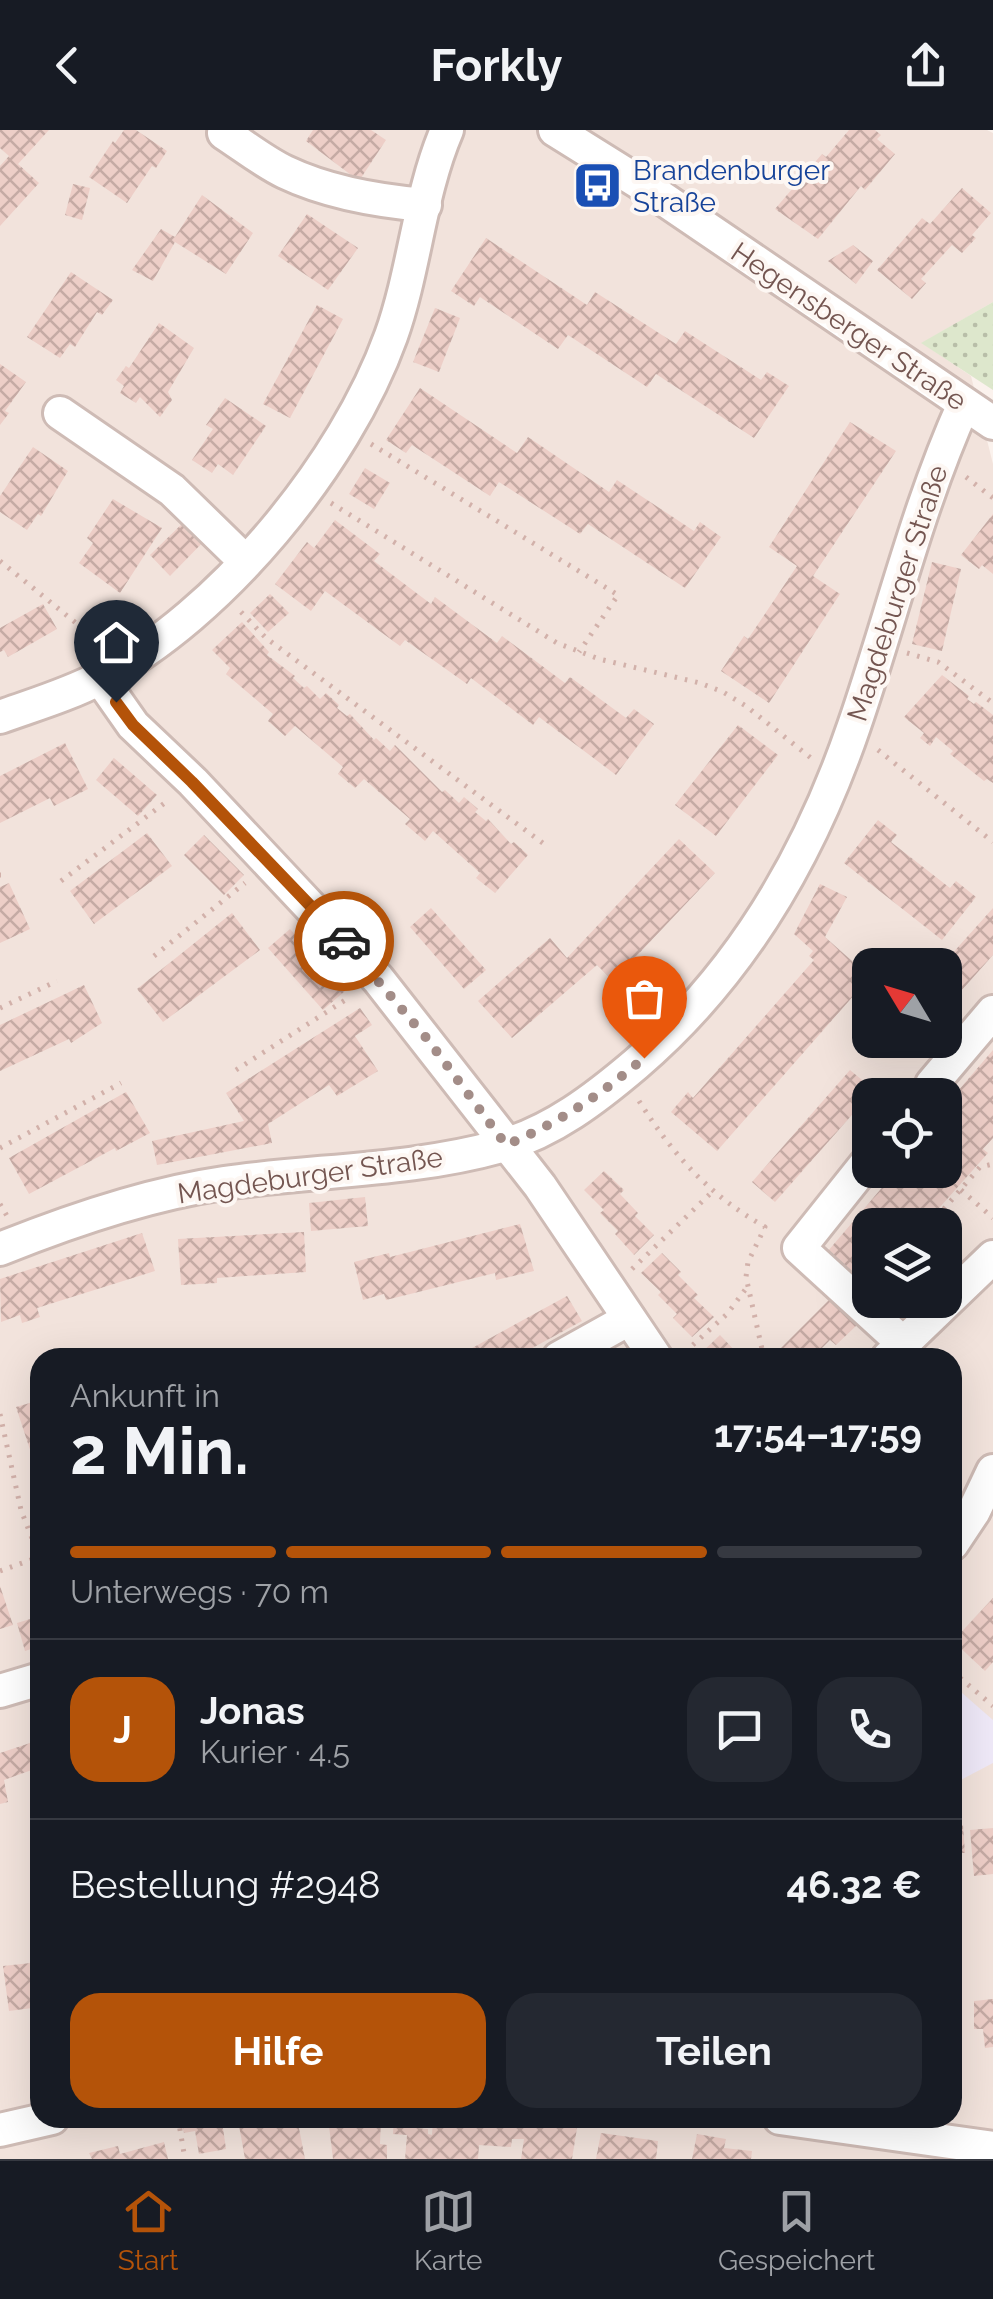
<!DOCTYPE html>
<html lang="de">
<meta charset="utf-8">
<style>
body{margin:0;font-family:Raleway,sans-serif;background:#242831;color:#f1f3f6;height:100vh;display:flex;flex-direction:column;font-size:38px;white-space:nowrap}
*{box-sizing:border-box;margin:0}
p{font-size:32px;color:#9ea1a6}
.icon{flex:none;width:55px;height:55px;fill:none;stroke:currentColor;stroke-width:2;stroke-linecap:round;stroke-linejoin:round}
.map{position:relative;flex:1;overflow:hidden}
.side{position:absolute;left:30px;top:1218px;width:932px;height:780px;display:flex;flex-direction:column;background:#171b24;border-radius:30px;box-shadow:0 10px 40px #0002}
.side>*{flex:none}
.needle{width:65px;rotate:308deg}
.controls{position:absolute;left:852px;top:818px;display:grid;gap:20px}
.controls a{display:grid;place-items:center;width:110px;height:110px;border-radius:20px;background:#171b24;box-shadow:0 10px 40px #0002;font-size:50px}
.pin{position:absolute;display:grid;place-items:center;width:85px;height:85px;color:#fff;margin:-102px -42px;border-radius:50% 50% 50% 0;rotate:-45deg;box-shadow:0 0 10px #0007}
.pin .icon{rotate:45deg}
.courier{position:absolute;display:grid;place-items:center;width:100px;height:100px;margin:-50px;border:8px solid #b45309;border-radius:50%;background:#fff;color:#222;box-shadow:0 2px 12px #0007}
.headline em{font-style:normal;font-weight:700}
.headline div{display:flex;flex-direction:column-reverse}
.headline{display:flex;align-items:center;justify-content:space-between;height:170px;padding:0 40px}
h1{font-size:65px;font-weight:700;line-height:75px}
.bar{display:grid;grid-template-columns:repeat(4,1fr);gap:15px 10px;align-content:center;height:120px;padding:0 40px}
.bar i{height:12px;border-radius:8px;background:#363941}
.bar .selected{background:#b45309}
.bar p{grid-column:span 4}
.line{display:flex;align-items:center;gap:25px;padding:0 40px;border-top:2px solid #363941}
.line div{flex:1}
.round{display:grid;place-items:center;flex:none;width:105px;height:105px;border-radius:30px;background:#242831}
.action{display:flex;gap:20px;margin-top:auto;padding:20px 40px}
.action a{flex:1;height:115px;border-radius:30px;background:#b45309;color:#fff;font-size:40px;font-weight:700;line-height:115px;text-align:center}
.action a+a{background:#242831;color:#f1f3f6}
header{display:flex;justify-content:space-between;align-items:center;height:130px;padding:0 40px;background:#171b24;font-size:45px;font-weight:700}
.tab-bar{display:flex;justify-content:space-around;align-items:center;height:140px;border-top:2px solid #363941;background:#171b24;font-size:28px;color:#9ea1a6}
.tab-bar a{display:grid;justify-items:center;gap:5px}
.tab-bar .selected{color:#b45309}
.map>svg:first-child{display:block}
</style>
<header><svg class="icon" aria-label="back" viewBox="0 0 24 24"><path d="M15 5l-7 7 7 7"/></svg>Forkly<svg class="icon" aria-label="share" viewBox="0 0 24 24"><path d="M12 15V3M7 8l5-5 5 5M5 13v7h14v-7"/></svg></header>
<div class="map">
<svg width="993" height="2029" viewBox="0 0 993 2029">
<defs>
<pattern id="garden-dots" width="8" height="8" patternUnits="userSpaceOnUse" patternTransform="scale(2.5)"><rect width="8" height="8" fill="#dde7cc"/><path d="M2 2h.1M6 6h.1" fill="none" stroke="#b8bea8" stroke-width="1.8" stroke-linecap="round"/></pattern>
<pattern id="building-cross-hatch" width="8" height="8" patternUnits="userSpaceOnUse" patternTransform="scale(2.5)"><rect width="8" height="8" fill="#edcec7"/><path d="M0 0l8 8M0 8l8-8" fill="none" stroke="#c5aaa4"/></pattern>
</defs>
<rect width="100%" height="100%" fill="#fbf2ed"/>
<path fill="#f2e3dc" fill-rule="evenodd" d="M 0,0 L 987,0 L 993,3 L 993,172 L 922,213 L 971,246 L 993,334 L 993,2029 L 0,2029 ZM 870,835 L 945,835 L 945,910 L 870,910 ZM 870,965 L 945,965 L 945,1040 L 870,1040 ZM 870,1095 L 945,1095 L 945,1170 L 870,1170 ZM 40,1228 L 952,1228 L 952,1988 L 40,1988 Z"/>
<polygon fill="#efe9f8" points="953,1555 993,1590 993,1633 953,1654"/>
<polygon fill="url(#garden-dots)" points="993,172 993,260 921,213"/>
<g fill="url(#building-cross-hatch)">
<polygon points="0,0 49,0 18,34 39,53 0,96 0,36 9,26 0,18"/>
<polygon points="124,0 136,0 167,21 156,38 152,36 127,73 89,47 113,11 115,13"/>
<polygon points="313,0 371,0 386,10 359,51 306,11"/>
<polygon points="849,0 875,0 881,5 877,9 895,24 865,60 861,56 818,109 775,79 822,24 826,27"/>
<polygon points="73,54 90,58 82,90 65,85"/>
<polygon points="962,58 991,83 972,105 976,108 962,123 952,115 921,149 926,153 912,169 877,140 922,88 930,94"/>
<polygon points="202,65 253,103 226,144 175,112 153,151 132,140 161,99 175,107"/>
<polygon points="307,84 358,118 328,160 278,126"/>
<polygon points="486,108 587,175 595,162 676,214 685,201 761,250 767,242 789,256 754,308 656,244 647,257 568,205 558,219 480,167 474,176 451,161"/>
<polygon points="853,115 873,131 856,154 828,131"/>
<polygon points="71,142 113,170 102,185 97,182 75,217 70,214 60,228 27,207"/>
<polygon points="317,175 343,189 290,288 263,274"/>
<polygon points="435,178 460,188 439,242 413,232"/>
<polygon points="159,193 194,218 168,262 172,270 160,287 140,267 136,273 120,263 124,256 116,250 126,236 129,238"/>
<polygon points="0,234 26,252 5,281 9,283 0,295"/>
<polygon points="420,258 517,323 528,307 609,362 617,350 694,401 700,392 721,407 685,458 588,394 580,404 499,352 490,366 412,315 406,323 386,310"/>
<polygon points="225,268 266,296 233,345 218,334 212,343 192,330 213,299 206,295"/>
<polygon points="850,292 896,321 813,446 840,464 769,573 721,541 744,506 748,509 797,436 769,417"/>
<polygon points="33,317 68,341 41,386 38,384 27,400 0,382 0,366"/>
<polygon points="365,338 390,353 374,379 349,364"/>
<polygon points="113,369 162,398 120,463 79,433 93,413 87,408"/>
<polygon points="993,384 993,444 982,435 979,439 961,425"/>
<polygon points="189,387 209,406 170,446 150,425"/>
<polygon points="335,390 380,424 374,431 431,474 435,467 497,513 502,506 565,553 570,547 626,588 634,579 654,594 616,645 539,587 533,595 471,548 467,554 405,510 400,516 325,461 311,481 275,454 307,412 314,418"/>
<polygon points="932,432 961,439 942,521 912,514"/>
<polygon points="270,464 289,483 268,502 250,483"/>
<polygon points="43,474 57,499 8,527 4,520 0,522 0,498"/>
<polygon points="242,492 269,522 267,525 295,546 293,548 304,558 307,556 320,569 326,563 339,575 337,578 347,586 350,584 374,610 376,608 390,621 395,615 442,662 445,660 459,673 464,667 478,679 475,682 486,691 488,689 511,714 514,712 528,725 495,763 476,748 480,743 433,701 425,711 405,694 410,689 364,649 355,658 338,644 343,637 295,596 285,606 268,591 273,584 226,544 230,538 212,520"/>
<polygon points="942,545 969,566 967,569 974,574 976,572 993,585 993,653 987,649 984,651 950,624 953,621 936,607 930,616 920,608 924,603 904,587"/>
<polygon points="738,595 778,625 716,706 675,675"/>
<polygon points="65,613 88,659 54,676 50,668 0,693 0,646"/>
<polygon points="114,628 157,665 138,686 96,650"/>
<polygon points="878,690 897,705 891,712 950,758 956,751 976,767 942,810 844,733"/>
<polygon points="147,703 172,736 94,794 70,761"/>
<polygon points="204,705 244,745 224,765 184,725"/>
<polygon points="679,709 715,743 613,851 597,835 512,908 478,871 550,808 567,828"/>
<polygon points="9,753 30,799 0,813 0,757"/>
<polygon points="820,754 847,767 825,807 870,847 717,1021 671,982 688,962 693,968 814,830 809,826 813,821 794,804"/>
<polygon points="431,778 486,840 464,859 410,797"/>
<polygon points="993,778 993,825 945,879 945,835 942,835"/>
<polygon points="232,783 260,820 163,892 137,859"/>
<polygon points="290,799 345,861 323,880 268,818"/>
<polygon points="84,855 102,893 71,913 69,909 0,941 0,895"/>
<polygon points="360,878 372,895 355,906 378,941 337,966 329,955 268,994 272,1013 157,1035 152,1011 244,991 226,963"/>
<polygon points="993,920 993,1008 983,1019 988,1023 924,1095 870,1095 870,1156 863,1164 822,1128 897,1040 945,1040 945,976"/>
<polygon points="850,940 874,960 775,1072 752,1052"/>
<polygon points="126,962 150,1003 116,1021 115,1018 29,1064 9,1028"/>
<polygon points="604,1041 624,1060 620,1064 638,1083 635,1086 654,1105 634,1125 615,1104 618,1101 600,1083 604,1080 584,1060"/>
<polygon points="365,1067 368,1096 311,1101 309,1073"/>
<polygon points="520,1094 534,1141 496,1150 495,1143 386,1170 384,1164 363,1170 354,1132 389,1123 390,1127"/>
<polygon points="304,1102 306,1142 217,1148 217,1153 181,1155 178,1109"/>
<polygon points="142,1103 155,1141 37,1178 40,1187 22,1193 20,1185 1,1192 0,1149"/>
<polygon points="662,1123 681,1142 678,1145 698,1165 694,1168 714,1187 692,1207 673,1188 677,1184 658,1165 661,1162 641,1143"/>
<polygon points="567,1166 582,1191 514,1228 454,1228"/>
<polygon points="830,1169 857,1195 836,1215 830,1210 812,1228 771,1228"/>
<polygon points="720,1205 739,1225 737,1228 701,1228 699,1225"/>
<polygon points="40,1270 40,1347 39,1347 16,1277"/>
<polygon points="0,1456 13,1495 0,1499"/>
<polygon points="993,1468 993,1532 985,1541 953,1511"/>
<polygon points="40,1486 40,1516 25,1521 17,1493"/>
<polygon points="40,1602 40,1637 4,1650 8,1672 0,1674 0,1623 33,1612 31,1604"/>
<polygon points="963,1695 965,1723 952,1723 952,1700"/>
<polygon points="993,1698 993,1744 974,1746 970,1700"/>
<polygon points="40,1832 40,1877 9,1881 3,1836"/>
<polygon points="993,1869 993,1917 985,1918 983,1899 974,1899 974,1871"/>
<polygon points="952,1930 956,1930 959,1966 952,1967"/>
<polygon points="180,1988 192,1988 194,1996 222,1991 226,2019 199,2024 195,2001 184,2003"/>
<polygon points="248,1988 297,1988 305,2029 245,2029 238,1990"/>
<polygon points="328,1988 381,1989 380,2014 387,2015 387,2029 333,2029"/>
<polygon points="394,1988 407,1988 407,1997 428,1999 428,2004 432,2005 433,1990 480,1994 480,1988 542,1988 578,1992 572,2029 521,2029 524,2009 512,2009 511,2017 479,2015 478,2029 405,2029 407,2005 393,2004"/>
<polygon points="601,2003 658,2011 656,2029 596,2029"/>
<polygon points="697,2004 726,2009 724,2018 752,2021 751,2029 692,2029"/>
<polygon points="164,2012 168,2029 92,2029 89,2023 118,2016 120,2024"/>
</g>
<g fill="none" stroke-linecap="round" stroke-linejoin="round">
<defs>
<g id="minor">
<polyline points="555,0 640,53 993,293"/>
<path d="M 224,3 C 244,16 264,32 285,42 C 329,63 378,71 425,75"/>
<polyline points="60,283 172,360 246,432"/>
<polyline points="100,548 133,595 193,652 378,849 540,1056 656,1228"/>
<path d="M 0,587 C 33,575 68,565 100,548 C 221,485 345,334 391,206 C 415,139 419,65 447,0"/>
<polyline points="932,954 993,882"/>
<polyline points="870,1029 799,1118 904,1214"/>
<path d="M 0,1119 C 72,1090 148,1064 224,1053 C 316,1040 412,1041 501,1016 C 552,1002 596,968 636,934 C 740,845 810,725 854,596 C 891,489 917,378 964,274"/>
<polyline points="559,1228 629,1189"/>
<polyline points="888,1228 993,1127"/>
<polyline points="952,1414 974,1381 993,1341"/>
<polyline points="0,1561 40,1549"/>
<polyline points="780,1988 993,2018"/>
<polyline points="0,2000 52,1988"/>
</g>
</defs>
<use href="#minor" stroke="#cebbb5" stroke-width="38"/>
<g stroke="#d2b1aa" stroke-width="5" stroke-dasharray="2.5 8" stroke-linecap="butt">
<polyline points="371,314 618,465 579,522"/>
<polyline points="966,347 993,368"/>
<polyline points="331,373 557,513 599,529 700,553 723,562 746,576 811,628"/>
<polyline points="0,431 98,511"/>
<polyline points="241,482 266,508 544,714"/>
<polyline points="907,523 938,532 993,573"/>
<polyline points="878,620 993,712"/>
<polyline points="0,745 1,745"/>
<polyline points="61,751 166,672"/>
<polyline points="154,826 245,753"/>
<polyline points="0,878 57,851"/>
<polyline points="236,940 350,867"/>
<path d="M 639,971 C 674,1026 708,1064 765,1097 L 748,1132 L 746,1147 L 764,1228"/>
<polyline points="0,1018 121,953"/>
<polyline points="961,1060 993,1088"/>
<polyline points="0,1074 7,1086"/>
<polyline points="930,1095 980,1037 993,1034"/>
<polyline points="632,1139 713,1061"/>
<polyline points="685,1222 727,1184 748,1156"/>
<polyline points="0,1284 21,1380 40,1429"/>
<polyline points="0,1441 39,1427"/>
<polyline points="952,1541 993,1576"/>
<polyline points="178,1988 185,2029"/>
</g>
<use href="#minor" stroke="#fff" stroke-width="32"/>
</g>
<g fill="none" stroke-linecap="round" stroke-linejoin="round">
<path stroke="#a38d88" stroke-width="10" stroke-dasharray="0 18" d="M 344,811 L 428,910 L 506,1015 C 560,992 599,966 644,928"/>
<polyline stroke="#b45309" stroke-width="12" points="116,572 133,595 192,652 344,811"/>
</g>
<defs>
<symbol id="bus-square" viewBox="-11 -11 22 22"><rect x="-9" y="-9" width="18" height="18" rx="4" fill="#1a4fb4" stroke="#fdf7f3"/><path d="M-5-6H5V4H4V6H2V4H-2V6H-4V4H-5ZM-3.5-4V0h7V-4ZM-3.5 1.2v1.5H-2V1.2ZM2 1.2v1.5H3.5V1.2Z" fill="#fff"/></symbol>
</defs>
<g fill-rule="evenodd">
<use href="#bus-square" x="570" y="28" width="55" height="55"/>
</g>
<g text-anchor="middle" stroke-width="8" stroke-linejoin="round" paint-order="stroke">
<g font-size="28" fill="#164399" stroke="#fdf7f3" text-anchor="start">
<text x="633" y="50">Brandenburger<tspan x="633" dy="32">Straße</tspan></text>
</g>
<g font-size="28" fill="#745651" stroke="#fdf7f3">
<text transform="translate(849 196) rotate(34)" y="10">Hegensberger Straße</text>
<text transform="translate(897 463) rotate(-72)" y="10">Magdeburger Straße</text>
<text transform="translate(310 1045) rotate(-8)" y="10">Magdeburger Straße</text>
</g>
</g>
</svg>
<div class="controls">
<a><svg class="needle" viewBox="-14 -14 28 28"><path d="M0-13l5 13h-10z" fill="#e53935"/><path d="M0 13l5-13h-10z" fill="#9ea1a6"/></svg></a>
<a><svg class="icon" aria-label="locate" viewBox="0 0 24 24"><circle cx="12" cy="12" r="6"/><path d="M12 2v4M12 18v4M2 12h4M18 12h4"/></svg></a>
<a><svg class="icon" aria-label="layers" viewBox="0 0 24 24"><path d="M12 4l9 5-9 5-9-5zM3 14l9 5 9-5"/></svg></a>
</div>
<div class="pin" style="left:644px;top:928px;background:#ea580c"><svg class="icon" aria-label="bag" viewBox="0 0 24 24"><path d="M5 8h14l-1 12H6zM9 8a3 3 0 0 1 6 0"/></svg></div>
<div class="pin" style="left:116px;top:572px;background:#1f2937"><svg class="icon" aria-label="home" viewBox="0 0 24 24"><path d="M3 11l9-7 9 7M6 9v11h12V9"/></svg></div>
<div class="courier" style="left:344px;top:811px"><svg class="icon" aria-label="car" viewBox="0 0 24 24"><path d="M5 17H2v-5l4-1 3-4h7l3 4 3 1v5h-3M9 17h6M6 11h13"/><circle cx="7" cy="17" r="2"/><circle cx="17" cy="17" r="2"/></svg></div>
<section class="side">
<div class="headline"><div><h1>2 Min.</h1><p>Ankunft in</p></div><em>17:54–17:59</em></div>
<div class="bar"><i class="selected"></i><i class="selected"></i><i class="selected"></i><i></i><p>Unterwegs · 70 m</p></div>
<div class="line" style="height:180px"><b class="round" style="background:#b45309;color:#fff">J</b><div><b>Jonas</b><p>Kurier · 4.5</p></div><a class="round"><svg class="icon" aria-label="chat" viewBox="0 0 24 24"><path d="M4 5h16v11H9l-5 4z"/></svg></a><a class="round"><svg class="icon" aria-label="phone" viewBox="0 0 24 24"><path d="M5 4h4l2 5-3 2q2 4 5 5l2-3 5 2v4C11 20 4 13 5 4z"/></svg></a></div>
<div class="line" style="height:130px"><div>Bestellung #2948</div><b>46.32 €</b></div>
<div class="action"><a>Hilfe</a><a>Teilen</a></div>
</section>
</div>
<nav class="tab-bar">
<a class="selected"><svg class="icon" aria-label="home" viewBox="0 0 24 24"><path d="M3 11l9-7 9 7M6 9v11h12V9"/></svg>Start</a>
<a><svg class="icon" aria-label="map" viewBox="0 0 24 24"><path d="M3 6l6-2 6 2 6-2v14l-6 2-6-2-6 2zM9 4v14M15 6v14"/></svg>Karte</a>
<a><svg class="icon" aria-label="saved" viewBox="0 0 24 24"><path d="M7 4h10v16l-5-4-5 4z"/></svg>Gespeichert</a>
</nav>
